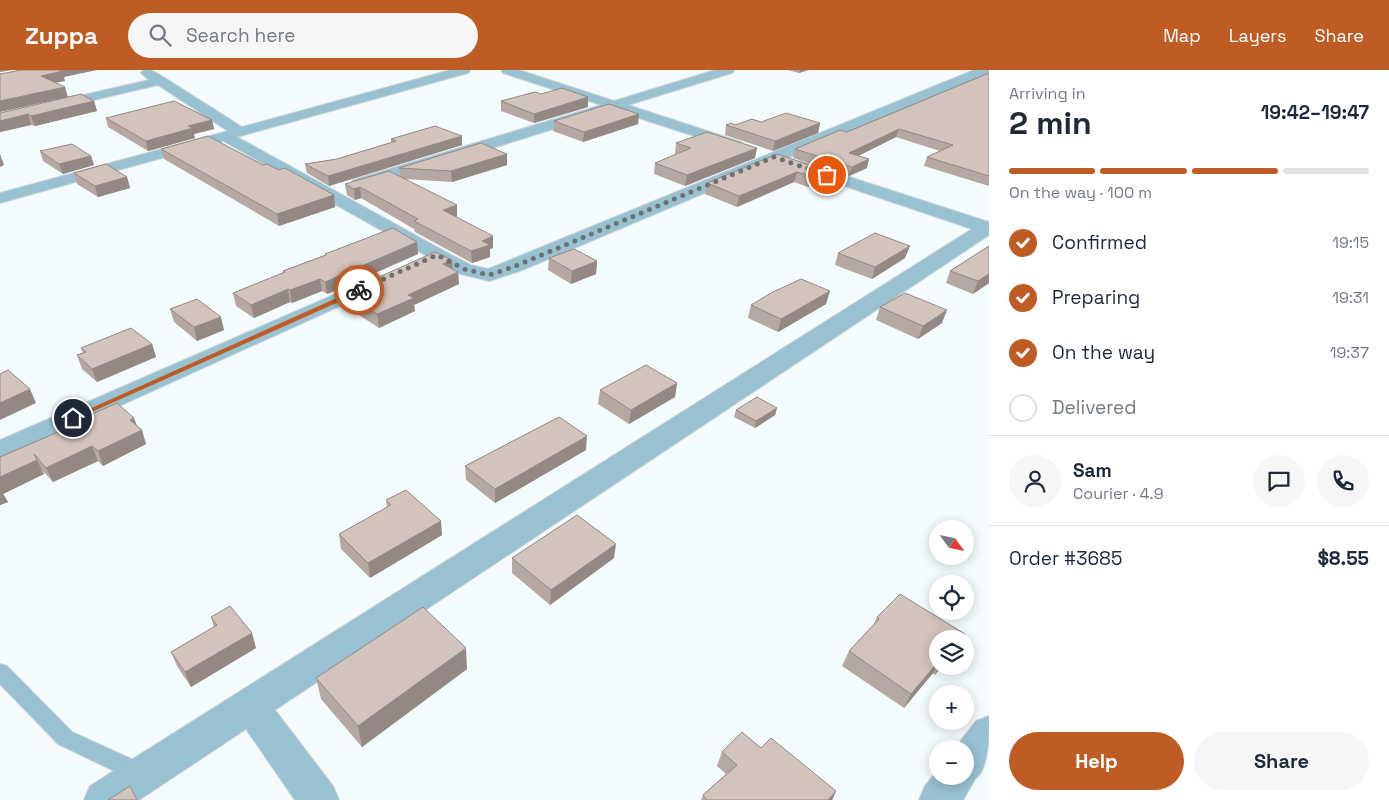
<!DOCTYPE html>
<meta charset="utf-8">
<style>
body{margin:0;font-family:"Space Grotesk",sans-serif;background:#f6f6f7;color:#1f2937;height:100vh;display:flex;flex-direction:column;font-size:19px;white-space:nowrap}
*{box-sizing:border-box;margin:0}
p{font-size:16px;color:#747a83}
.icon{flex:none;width:28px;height:28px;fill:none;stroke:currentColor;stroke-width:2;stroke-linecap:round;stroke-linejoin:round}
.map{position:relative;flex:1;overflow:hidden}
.drawer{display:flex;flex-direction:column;background:#fff;width:400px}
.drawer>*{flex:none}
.needle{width:32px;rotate:123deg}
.tools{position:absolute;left:929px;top:450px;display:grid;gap:10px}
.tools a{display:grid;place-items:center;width:45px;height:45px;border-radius:50%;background:#fff;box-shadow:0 2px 12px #0003;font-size:25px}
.pin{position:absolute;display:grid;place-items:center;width:42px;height:42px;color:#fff;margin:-21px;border:2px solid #fff;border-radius:50%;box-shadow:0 1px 5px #0007}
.courier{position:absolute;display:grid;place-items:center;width:50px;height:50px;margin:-25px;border:4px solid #bf5c24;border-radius:50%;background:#fff;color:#222;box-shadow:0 1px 6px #0007}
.summary em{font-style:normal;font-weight:700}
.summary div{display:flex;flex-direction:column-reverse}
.summary{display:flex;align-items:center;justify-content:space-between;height:85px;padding:0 20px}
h1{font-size:32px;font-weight:700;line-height:38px}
.bar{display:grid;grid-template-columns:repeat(4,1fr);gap:8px 5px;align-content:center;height:60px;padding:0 20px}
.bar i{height:6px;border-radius:4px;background:#e0e1e3}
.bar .selected{background:#bf5c24}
.bar p{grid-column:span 4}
.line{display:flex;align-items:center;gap:12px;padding:0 20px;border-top:1px solid #e0e1e3}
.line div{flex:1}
.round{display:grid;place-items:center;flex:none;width:52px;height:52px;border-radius:26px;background:#f6f6f7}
ol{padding:0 20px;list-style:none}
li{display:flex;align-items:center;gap:15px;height:55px}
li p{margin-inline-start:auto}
li .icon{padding:5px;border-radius:50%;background:#bf5c24;color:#fff;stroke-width:4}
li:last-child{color:#747a83}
li i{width:28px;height:28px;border:2px solid #e0e1e3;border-radius:50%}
.cta{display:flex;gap:10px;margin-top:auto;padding:10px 20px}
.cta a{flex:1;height:58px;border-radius:30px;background:#bf5c24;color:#fff;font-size:20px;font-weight:700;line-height:58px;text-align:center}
.cta a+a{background:#f6f6f7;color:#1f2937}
header{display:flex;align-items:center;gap:30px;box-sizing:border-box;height:70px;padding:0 25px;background:#bf5c24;color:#fff}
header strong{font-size:24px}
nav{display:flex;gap:28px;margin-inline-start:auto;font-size:18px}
.search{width:350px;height:45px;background:#f6f6f7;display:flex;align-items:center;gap:12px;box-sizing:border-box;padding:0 18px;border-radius:28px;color:#747a83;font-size:19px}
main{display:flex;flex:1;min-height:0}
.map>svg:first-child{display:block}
</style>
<header>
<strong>Zuppa</strong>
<div class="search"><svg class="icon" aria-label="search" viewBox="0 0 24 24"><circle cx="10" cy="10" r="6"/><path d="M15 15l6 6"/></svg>Search here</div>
<nav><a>Map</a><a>Layers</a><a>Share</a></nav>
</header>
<main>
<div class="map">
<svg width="989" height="730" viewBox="0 0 989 730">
<rect width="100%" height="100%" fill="#f4fbfd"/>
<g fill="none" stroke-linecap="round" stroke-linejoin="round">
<defs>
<polygon id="lane" points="0,594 7,596 72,662 147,696 150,703 147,710 140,713 133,710 58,674 0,614"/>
<g id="street">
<polygon points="143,0 151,0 165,8 242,57 450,0 470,0 468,3 237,67 444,181 471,195 488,199 974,0 989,0 989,3 520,201 489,211 457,203 223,71 0,133 0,123 228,61 158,15 0,52 0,44 149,10 141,3"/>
<polygon points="501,0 519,0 614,31 715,0 734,0 732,3 628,35 741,72 744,75 741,78 731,78 614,40 365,118 353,118 351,114 353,110 601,35 503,3"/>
<polygon points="800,91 989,152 989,165 275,640 333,716 339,730 295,730 246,659 139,730 84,730 90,716 972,159 794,99 792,96 794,93"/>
<polygon points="377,206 384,208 387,212 384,216 9,386 0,389 0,370"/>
<path d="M 989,646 C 989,664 989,700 975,709 L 963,730 L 919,730 L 925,716 L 938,700 L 938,706 L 965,706 L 965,679 L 954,679 L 976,651 Z"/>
</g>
</defs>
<use href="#lane" stroke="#ced5d7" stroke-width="2"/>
<use href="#street" stroke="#ced5d7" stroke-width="2"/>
<use href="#lane" fill="#98c2d2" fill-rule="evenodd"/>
<use href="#street" fill="#98c2d2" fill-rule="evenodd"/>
</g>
<g fill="#b5a8a3">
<polygon points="787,0 808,0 799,3"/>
<polygon points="989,3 989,116 924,96 927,87 940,81 896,67 858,86 867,98 849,106 793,88 795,79 847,62"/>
<polygon points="541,24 588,37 534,53 501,41 501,31"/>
<polygon points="94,31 97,41 35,56 31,55 0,62 0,43"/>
<polygon points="639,44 638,54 583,72 553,61 554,51"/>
<polygon points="106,48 212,50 214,59 194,64 195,68 148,81 108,57"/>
<polygon points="761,52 820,53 818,63 773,81 725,65 726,55 735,55"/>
<polygon points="462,66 462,75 329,116 307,103 305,94 337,89 391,73 391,69"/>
<polygon points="676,73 755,88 685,116 654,104 655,93 676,84 675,84"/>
<polygon points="161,79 263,95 334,125 335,137 279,156 164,89"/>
<polygon points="40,81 91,86 94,95 63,104 43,91"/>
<polygon points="777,84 833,103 831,114 822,117 815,115 808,117 794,112 737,137 705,124 707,113"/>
<polygon points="507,95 452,112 405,109 457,147 456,147 493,178 490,179 490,187 472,193 415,162 414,159 361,128 355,130 347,125 345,114 400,107 399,98"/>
<polygon points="74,103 127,107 130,118 98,127 77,114"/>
<polygon points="417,172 418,184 327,224 322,221 292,233 290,232 254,248 236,236 233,223 283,203 283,201 325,185 325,184"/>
<polygon points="989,176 989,213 973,224 946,213 950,201"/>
<polygon points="838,183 905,188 872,209 835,195"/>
<polygon points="549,188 597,191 596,204 571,214 548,200"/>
<polygon points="453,199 458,202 459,214 414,235 415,241 379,258 345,236 343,223"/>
<polygon points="826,234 778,262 748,248 751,235"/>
<polygon points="880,237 942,253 918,269 876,250"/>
<polygon points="170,239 224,260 197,271 174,252"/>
<polygon points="152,274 156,287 97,312 82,299 77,285 83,283 81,278"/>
<polygon points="677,313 675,327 629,354 598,334 600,320"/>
<polygon points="777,338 775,345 755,358 734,347 736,340"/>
<polygon points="134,348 137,356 146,374 103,396 98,391 53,412 41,399 44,404 3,424 8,432 0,435 0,387 71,357 70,354"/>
<polygon points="586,380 495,433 466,410 465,396"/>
<polygon points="386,430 442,465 370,508 341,479 339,464 387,438"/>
<polygon points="512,488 614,488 550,535 512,503"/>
<polygon points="211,547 256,578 191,617 177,596 171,582 214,557"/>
<polygon points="877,547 965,564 962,569 938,569 938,596 942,596 935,605 933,603 904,638 842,596 849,581 873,556"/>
<polygon points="467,599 362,677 321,629 316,608"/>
<polygon points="761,678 836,721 832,730 701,730 703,725 726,704 717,696 722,682"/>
</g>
<g fill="#938884">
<polygon points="0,0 12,0 0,2"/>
<polygon points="57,0 97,0 64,7 65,11 44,15 41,6"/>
<polygon points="800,0 808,0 799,3"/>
<polygon points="65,17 68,27 0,42 0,31"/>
<polygon points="588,27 588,37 534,53 534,44"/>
<polygon points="94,31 97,41 35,56 31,46"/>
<polygon points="28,44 31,55 0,62 0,51"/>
<polygon points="639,44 638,54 583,72 584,62"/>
<polygon points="212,50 214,59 194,64 195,68 148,81 146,71 188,56"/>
<polygon points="820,53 818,63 773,81 775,71"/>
<polygon points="899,59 896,67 846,92 849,83"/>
<polygon points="462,66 462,75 329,116 328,106"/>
<polygon points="757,78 755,88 685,116 687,105"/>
<polygon points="0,84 4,95 0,97"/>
<polygon points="507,84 507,95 452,112 451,101"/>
<polygon points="91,86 94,95 63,104 59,94"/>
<polygon points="869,89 867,98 849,106 852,97"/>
<polygon points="797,102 794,112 737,137 739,126"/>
<polygon points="833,103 831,114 822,117 825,106"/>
<polygon points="817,104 815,115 808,117 811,106"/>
<polygon points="127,107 130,118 98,127 95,116"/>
<polygon points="360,117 361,128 355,130 354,119"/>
<polygon points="334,125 335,137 279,156 277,144"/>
<polygon points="457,135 457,147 443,152 443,140"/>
<polygon points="493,166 493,178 490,179 490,187 472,193 471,181 482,171"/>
<polygon points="417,172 418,184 327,224 325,212"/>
<polygon points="910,176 905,188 872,209 875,197"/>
<polygon points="452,190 453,202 443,194"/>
<polygon points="597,191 596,204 571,214 572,201"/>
<polygon points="458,202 459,214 414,235 415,241 379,258 377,244 408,225"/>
<polygon points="989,204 989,213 973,224 978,211"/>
<polygon points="320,209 322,221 292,233 290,220"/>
<polygon points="288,219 290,232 254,248 251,235"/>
<polygon points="830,221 826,234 778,262 781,249"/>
<polygon points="947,240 942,253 918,269 923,256"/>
<polygon points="221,247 224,260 197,271 194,257"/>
<polygon points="152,274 156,287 97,312 92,299"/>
<polygon points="677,313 675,327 629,354 631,340"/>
<polygon points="30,319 36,333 0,350 0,333"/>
<polygon points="777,338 775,345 755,358 756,351"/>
<polygon points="134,348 139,362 142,360 146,374 103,396 98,381 130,350"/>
<polygon points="587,366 586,380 495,433 495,419"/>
<polygon points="92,376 98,391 53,412 46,398"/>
<polygon points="37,390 44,404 3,424 8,432 0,435 0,407"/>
<polygon points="441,451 442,465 370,508 368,493"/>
<polygon points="616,474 614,488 550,535 551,520"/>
<polygon points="252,563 256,578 191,617 185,602"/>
<polygon points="466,578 467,599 362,677 358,656"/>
<polygon points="938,592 938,594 933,603 904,638 911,624"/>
<polygon points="939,596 942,596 935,605"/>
<polygon points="836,721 832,730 828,730"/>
</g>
<g fill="#d2c3bd" stroke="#938884">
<polygon points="21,0 60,0 63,1 41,6 65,17 0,31 0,4"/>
<polygon points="989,3 989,106 927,87 953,75 899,59 849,83 869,89 852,97 795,79 840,60 847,62"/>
<polygon points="562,18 588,27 534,44 501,31 535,22 541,24"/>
<polygon points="81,24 94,31 31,46 28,44 0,51 0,43"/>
<polygon points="174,31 212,50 188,56 193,58 146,71 106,48"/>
<polygon points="609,34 639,44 584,62 554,51"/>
<polygon points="786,43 820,53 775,71 726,55 731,53 735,55 752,49 761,52"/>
<polygon points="435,56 462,66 328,106 305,94 337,89 396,71 391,69"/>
<polygon points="707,62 757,78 687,105 655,93 691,78 676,73"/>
<polygon points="208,66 263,95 267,94 279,100 285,98 334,125 277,144 161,79"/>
<polygon points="481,73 507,84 451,101 399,98"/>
<polygon points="72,74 91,86 59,94 40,81"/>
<polygon points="777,84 833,103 825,106 817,104 811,106 797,102 739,126 707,113"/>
<polygon points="106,94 127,107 95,116 74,103"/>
<polygon points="389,101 457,135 443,140 493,166 482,171 490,175 471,181 414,151 418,149 360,117 354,119 345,114"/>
<polygon points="393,158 417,172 325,212 320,209 290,220 288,219 251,235 233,223 285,202 283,201 326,185 325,184"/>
<polygon points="875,163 910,176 875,197 838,183"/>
<polygon points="989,176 989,204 978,211 950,201"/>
<polygon points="574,179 597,191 572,201 549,188"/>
<polygon points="435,182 452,190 443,194 458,202 408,225 414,228 377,244 343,223"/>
<polygon points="801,209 830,221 781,249 751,235 771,223"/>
<polygon points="905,223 947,240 923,256 880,237"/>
<polygon points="197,229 221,247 194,257 170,239"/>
<polygon points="131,258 152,274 92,299 77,285 86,282 81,278"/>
<polygon points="646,295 677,313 631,340 600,320"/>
<polygon points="8,300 30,319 0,333 0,304"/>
<polygon points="757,327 777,338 756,351 736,340"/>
<polygon points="117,333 134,348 130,350 142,360 98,381 92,376 46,398 34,384 37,390 0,407 0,387 72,356 70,354"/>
<polygon points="559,347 587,366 495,419 465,396"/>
<polygon points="406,420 441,451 368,493 339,464 391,435 386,430"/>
<polygon points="577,445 616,474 551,520 512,488"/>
<polygon points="900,524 965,564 961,569 938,569 938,592 911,624 849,581 879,549 877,547"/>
<polygon points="230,536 252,563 185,602 171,582 217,555 211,547"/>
<polygon points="423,537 466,578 358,656 316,608"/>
<polygon points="742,662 761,678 771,668 836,721 828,730 707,730 703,725 737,695 722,682"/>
<polygon points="130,716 137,730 108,730"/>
</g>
<polygon fill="#bf5c24" points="359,218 361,219 361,222 76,349 69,348"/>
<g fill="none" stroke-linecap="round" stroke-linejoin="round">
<polyline stroke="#6c7274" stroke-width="5" stroke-dasharray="0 9" points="359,220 437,185 464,199 489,205 513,197 774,87 827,105"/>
</g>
</svg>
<div class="tools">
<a><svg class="needle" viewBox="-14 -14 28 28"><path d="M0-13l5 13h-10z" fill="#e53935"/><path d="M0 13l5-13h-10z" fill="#747a83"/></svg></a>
<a><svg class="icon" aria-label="locate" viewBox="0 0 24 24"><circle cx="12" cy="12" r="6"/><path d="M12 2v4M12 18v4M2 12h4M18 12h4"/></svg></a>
<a><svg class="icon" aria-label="layers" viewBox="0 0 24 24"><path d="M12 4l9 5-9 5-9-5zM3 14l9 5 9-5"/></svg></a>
<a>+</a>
<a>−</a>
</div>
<div class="pin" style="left:827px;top:105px;background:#ea580c"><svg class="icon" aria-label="bag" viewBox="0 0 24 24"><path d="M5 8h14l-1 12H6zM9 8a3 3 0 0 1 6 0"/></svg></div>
<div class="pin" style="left:73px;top:348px;background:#1f2937"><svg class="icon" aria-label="home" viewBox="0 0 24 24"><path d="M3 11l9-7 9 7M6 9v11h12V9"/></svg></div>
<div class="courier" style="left:359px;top:220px"><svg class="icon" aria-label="bike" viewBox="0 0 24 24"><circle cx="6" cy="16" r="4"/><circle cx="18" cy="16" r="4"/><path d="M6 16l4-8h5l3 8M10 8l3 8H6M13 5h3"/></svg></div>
</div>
<section class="drawer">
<div class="summary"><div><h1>2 min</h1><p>Arriving in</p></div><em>19:42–19:47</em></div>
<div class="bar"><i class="selected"></i><i class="selected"></i><i class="selected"></i><i></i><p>On the way · 100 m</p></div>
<ol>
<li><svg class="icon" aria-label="check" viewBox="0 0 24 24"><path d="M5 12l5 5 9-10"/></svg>Confirmed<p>19:15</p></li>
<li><svg class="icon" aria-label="check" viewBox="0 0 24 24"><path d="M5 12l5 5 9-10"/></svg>Preparing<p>19:31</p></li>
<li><svg class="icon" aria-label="check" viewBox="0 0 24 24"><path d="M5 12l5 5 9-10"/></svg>On the way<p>19:37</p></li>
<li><i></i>Delivered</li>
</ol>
<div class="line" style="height:90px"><a class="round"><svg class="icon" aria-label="person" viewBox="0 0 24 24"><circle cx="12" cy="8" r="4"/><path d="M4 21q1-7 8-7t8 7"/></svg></a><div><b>Sam</b><p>Courier · 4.9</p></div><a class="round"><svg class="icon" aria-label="chat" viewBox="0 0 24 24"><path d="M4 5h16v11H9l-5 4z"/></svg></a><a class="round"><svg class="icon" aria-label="phone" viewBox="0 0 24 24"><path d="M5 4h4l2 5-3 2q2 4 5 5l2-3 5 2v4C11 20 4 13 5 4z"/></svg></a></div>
<div class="line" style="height:65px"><div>Order #3685</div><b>$8.55</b></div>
<div class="cta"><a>Help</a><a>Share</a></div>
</section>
</main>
